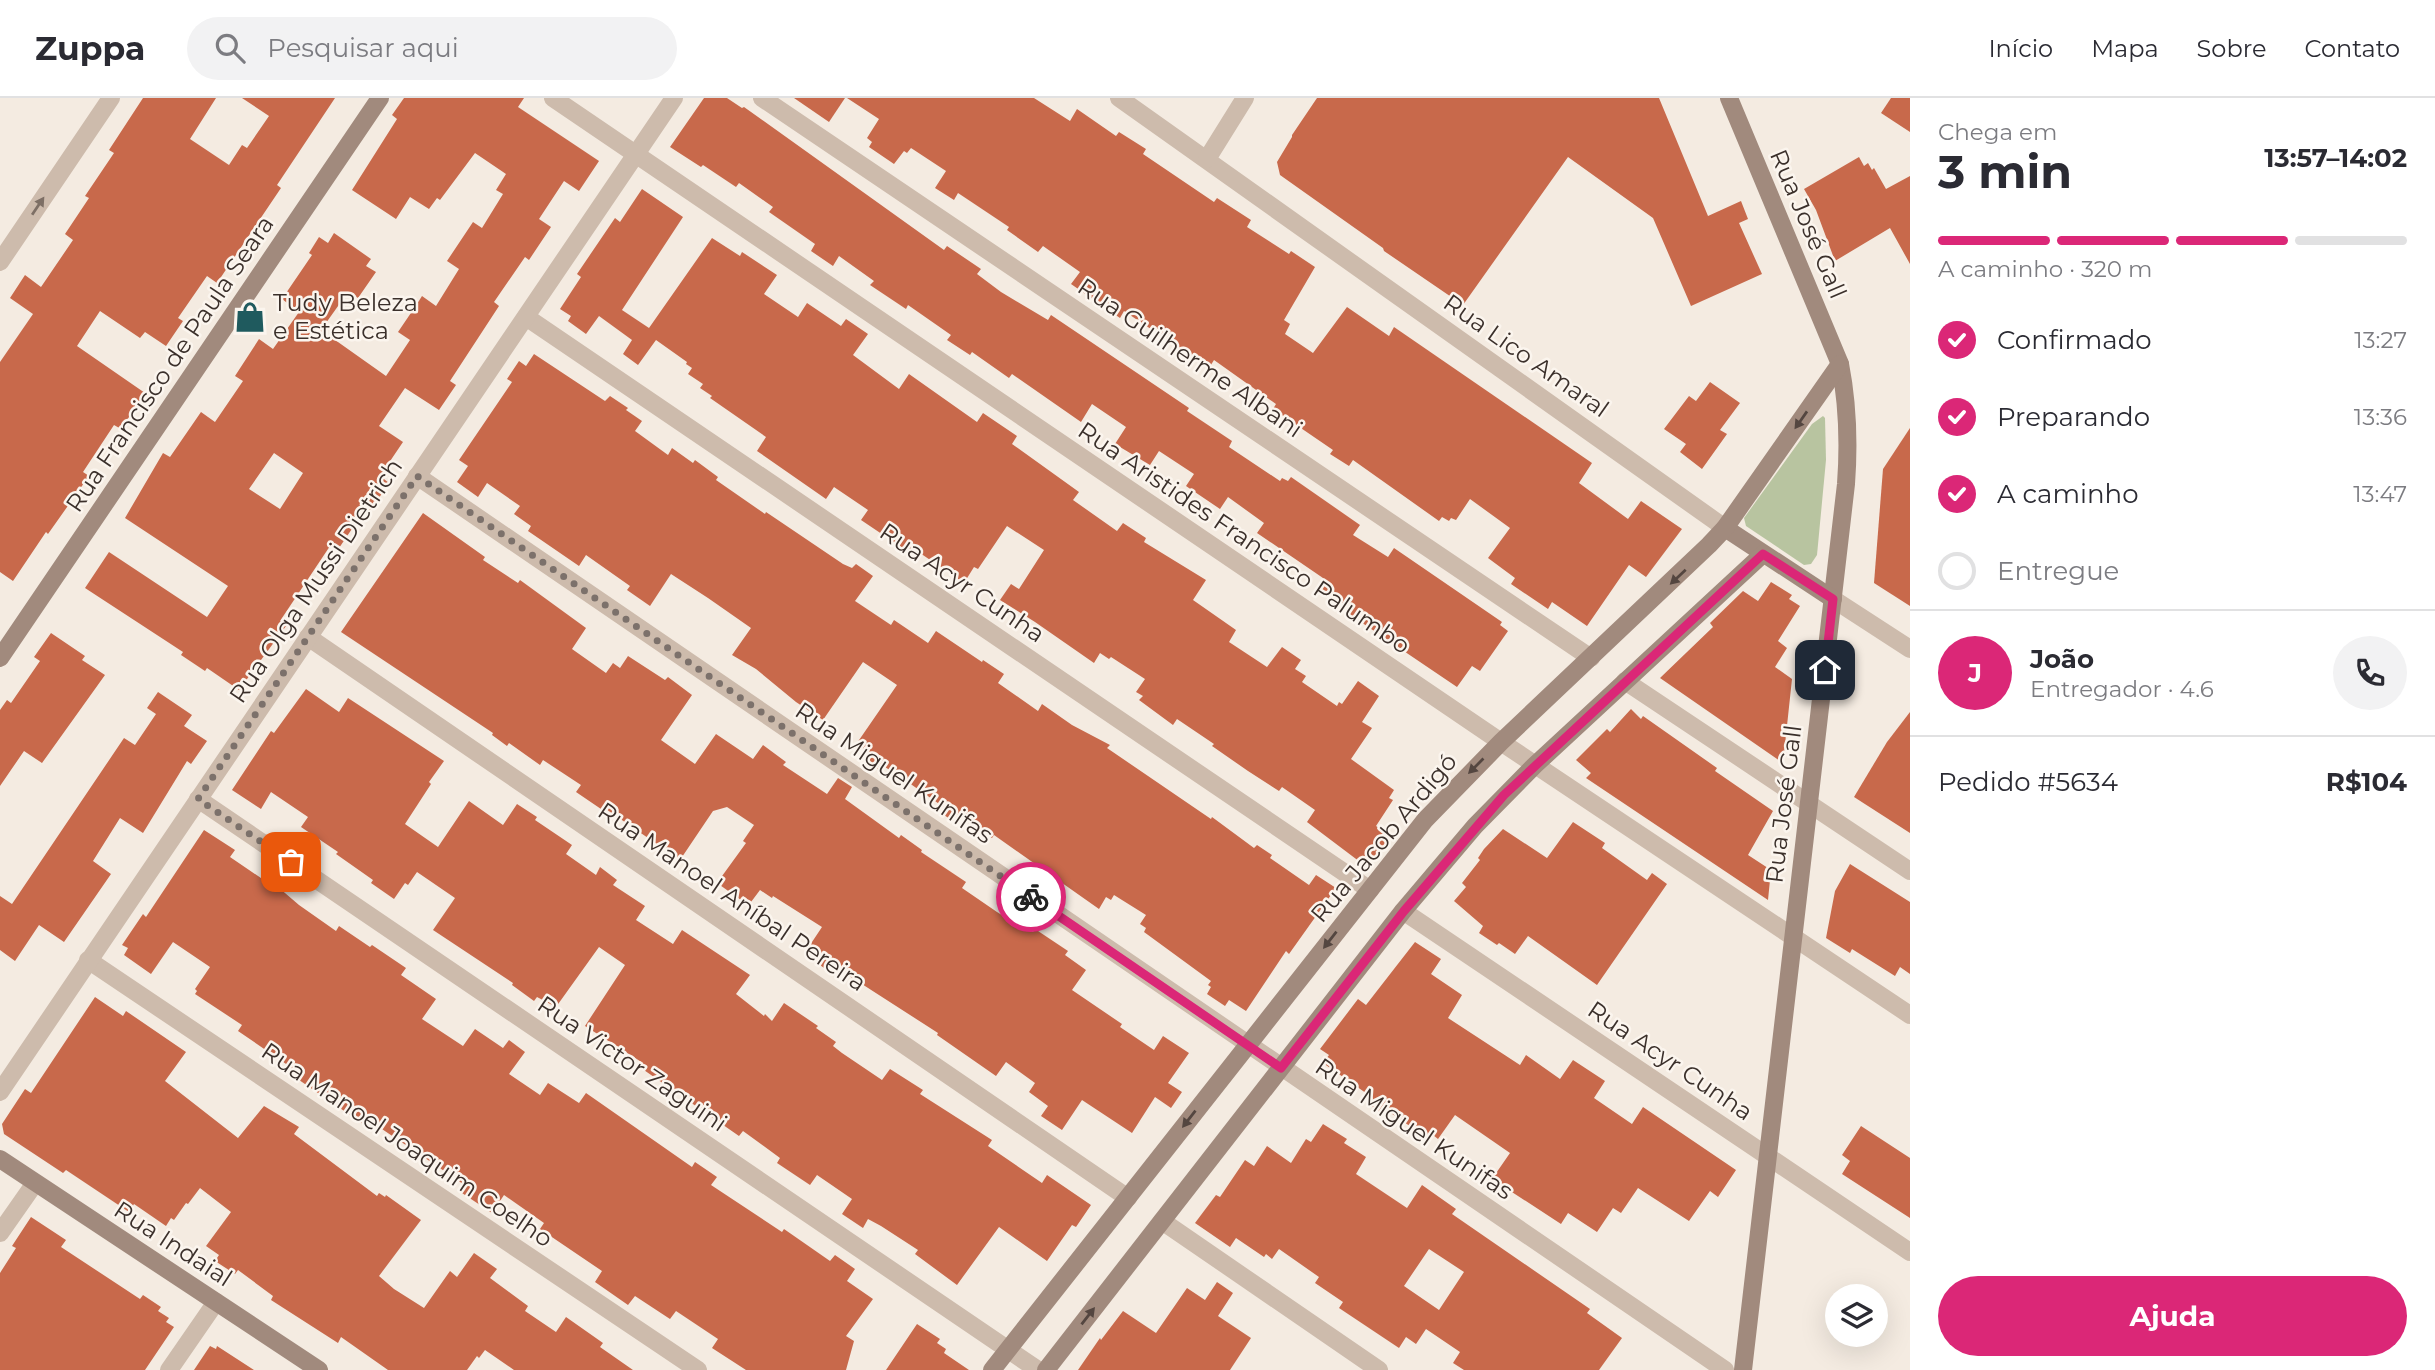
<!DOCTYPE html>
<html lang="pt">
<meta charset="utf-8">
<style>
body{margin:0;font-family:Montserrat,sans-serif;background:#f2f2f3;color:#2b2b33;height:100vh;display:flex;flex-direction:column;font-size:26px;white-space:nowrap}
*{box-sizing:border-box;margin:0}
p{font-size:23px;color:#7c7c81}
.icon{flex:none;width:38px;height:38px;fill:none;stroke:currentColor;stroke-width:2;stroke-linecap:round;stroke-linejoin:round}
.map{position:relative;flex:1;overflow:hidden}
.drawer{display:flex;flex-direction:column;background:#fff;width:525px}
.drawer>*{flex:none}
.tools{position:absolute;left:1825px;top:1186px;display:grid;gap:14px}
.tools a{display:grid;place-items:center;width:63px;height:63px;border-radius:50%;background:#fff;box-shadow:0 7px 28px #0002;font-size:35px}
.pin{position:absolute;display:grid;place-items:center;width:60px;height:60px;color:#fff;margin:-30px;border-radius:14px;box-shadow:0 4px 10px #0006}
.courier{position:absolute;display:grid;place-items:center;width:70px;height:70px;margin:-35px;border:5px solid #db2777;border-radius:50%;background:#fff;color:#222;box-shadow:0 2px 9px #0007}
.head em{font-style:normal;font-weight:700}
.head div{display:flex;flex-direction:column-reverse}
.head{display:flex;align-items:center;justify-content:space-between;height:119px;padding:0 28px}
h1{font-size:46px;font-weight:700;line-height:52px}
.bar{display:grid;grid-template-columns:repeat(4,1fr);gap:10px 7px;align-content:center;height:84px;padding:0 28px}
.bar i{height:9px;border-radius:5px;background:#e1e1e2}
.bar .on{background:#db2777}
.bar p{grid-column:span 4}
.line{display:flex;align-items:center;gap:18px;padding:0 28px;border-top:2px solid #e1e1e2}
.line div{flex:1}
.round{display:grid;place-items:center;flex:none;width:74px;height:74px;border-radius:37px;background:#f2f2f3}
ol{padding:0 28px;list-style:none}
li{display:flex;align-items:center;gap:21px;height:77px}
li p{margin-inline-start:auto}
li .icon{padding:7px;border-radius:50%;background:#db2777;color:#fff;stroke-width:4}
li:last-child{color:#7c7c81}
li i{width:38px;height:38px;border:4px solid #e1e1e2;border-radius:50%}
.cta{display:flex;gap:14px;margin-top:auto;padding:14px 28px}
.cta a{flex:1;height:80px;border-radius:42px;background:#db2777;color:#fff;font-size:28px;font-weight:700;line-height:80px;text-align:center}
header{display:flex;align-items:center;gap:42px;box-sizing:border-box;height:98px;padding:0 35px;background:#fff;border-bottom:2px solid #e1e1e2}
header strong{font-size:33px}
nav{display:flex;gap:38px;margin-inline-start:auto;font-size:24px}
.search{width:490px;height:63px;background:#f2f2f3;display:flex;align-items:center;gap:18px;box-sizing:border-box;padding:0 24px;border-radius:38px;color:#7c7c81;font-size:26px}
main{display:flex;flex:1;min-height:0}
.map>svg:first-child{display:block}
</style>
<header>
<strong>Zuppa</strong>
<div class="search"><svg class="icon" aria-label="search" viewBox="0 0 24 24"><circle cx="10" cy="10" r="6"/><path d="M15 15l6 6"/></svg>Pesquisar aqui</div>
<nav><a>Início</a><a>Mapa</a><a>Sobre</a><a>Contato</a></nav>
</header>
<main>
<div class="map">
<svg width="1910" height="1272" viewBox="0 0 1910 1272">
<rect width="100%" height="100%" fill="#f4ebe1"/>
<polygon fill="#b8c4a0" points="1823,318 1825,320 1826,362 1817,457 1811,466 1804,467 1746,428 1744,420 1812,326"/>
<g fill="#c8694b" fill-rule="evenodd">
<polygon points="143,0 216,0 190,41 229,67 242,47 247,50 269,18 242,0 335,0 277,87 281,90 217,185 207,178 178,220 183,223 166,248 145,234 140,240 100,213 77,248 145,295 121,331 114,327 83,374 89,378 48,436 46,434 13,483 0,474 0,264 33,216 10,200 25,177 41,189 73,142 65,136 89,100 85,98 114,55 109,52"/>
<path d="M 404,0 L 524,0 L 518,9 L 599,63 L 579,93 L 564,83 L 539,121 L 551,129 L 529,162 L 525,159 L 494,204 L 499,208 L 450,283 L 456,287 L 439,312 L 405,290 L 379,328 L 403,344 L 380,378 L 389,385 L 366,419 L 362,416 L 337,453 L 330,448 L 280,523 L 286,528 L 239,592 L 207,570 L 205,573 L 181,557 L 183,554 L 85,490 L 109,454 L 207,519 L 228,488 L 125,420 L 163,355 L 170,359 L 201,314 L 215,324 L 243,283 L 235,278 L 259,241 L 273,251 L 299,214 L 282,201 L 312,157 L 309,155 L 319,139 L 328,145 L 334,135 L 371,161 L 366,168 L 376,174 L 358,200 L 348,194 L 321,232 L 386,278 L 410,242 L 398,234 L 417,206 L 422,198 L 436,208 L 459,171 L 447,163 L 473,124 L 482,130 L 503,96 L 496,92 L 506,76 L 475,55 L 440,102 L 437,100 L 429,111 L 410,99 L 396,121 L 352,92 L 397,21 L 392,17 ZM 274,355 L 303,375 L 280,411 L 249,391 Z"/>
<polygon points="704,0 727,0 742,10 744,9 944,152 947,148 981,171 977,176 1001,194 1048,222 1051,217 1189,310 1187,313 1232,343 1229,349 1280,383 1282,380 1288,383 1291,379 1360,427 1353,437 1388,459 1394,450 1502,524 1500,527 1508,533 1480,573 1472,568 1457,589 1349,516 1352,512 1318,489 1323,480 1257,435 1264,425 1228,399 1220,411 1186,388 1194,376 1159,353 1150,367 1115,346 1126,329 1092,306 1081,324 1012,276 1009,280 972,254 970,257 947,242 951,237 941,230 908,207 906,211 870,187 874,183 839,158 833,168 811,153 815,146 769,114 773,109 739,85 736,89 703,67 701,69 670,49"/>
<polygon points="794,0 845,0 829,24"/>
<polygon points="847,0 1034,0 1070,23 1077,11 1116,38 1119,34 1146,51 1143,56 1214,104 1217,100 1251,122 1247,129 1289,156 1291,153 1315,169 1284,222 1290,226 1285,236 1313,255 1347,209 1389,238 1394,229 1592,365 1579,385 1628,421 1641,403 1682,431 1646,479 1629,467 1587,528 1552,504 1548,511 1511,486 1515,480 1488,460 1510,430 1470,401 1456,422 1451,420 1449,423 1442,419 1439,423 1353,362 1349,368 1330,356 1333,352 1273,311 1276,306 1214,262 1209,270 1124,213 1120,220 1071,186 1080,174 1043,148 1038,154 1007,132 1009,129 958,95 954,102 935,90 946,73 911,50 907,55 904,53 894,66 869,49 872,44 867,40 879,21"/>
<polygon points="1317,0 1659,0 1708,118 1741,103 1748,121 1739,125 1762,176 1691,208 1653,120 1568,59 1463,207 1384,153 1383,150 1280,77 1277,64 1292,39 1292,37"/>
<polygon points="1891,0 1910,0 1910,34 1881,15"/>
<polygon points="1859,59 1864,68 1868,65 1872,72 1874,70 1886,91 1910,78 1910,166 1890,130 1835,163 1816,112 1804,91"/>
<polygon points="642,91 683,119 622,212 649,230 712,140 740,158 742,154 777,177 764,196 798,219 807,205 841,228 846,221 868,236 853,257 899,291 909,276 977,324 983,315 1017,338 1012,346 1079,394 1073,402 1117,433 1123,425 1146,440 1144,444 1206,482 1193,502 1236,532 1229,544 1267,569 1282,549 1301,562 1295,571 1306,578 1302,584 1337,608 1339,604 1342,606 1358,583 1379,598 1362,624 1372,630 1351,661 1394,692 1389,700 1393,702 1376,728 1392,739 1368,770 1307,724 1315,712 1282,689 1279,693 1248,673 1212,648 1214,646 1177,621 1173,627 1139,602 1143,598 1136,594 1145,581 1111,559 1109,561 1100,555 1094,565 1035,524 1000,502 1011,486 1019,491 1044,452 1007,428 978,471 974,469 964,485 917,453 913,457 861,422 868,412 834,389 826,401 757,353 766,339 710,300 712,298 700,290 703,286 688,276 692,270 686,266 687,264 656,242 638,267 623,256 632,242 599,218 586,236 568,223 571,218 560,211 581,179 577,176 615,120 620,124"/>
<polygon points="534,256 605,303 610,298 628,310 626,312 642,323 635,333 668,357 672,350 693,365 695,362 718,379 716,382 765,416 766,414 843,466 852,470 856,466 873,478 855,503 891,527 894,522 928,545 936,533 982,564 983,562 1004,576 998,585 1038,613 1042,606 1072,627 1110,647 1107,650 1211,721 1212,719 1254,750 1257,747 1272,757 1270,760 1309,787 1316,777 1336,790 1289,856 1286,853 1246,913 1229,902 1225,908 1207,896 1211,889 1208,887 1211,883 1144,834 1146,830 1140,826 1146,817 1114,797 1111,802 1106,799 1099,811 994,737 992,740 961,718 956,725 941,715 945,710 902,680 885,669 882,674 865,663 870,657 857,645 897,587 863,564 823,622 796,604 756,571 732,557 751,530 708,500 671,476 650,508 627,492 630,488 586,457 579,468 528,433 531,428 514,416 520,408 487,385 478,399 457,384 468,368 459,362 512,284 507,281 519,263 526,268"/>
<polygon points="1710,284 1740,305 1720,332 1727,336 1702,371 1680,354 1686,346 1664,331 1689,298 1696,303"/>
<polygon points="1910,330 1910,508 1874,485 1883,371"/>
<polygon points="423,415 485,459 483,462 518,485 520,482 586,530 572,551 606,575 613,565 620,570 628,558 665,582 668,579 692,597 661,642 695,666 716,636 753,661 763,647 786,664 783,667 827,696 838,680 852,689 845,701 899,740 901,737 922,752 921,754 966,784 962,790 997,814 1008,821 1010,819 1033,834 1035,831 1068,853 1065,857 1086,872 1072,892 1122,926 1120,929 1154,952 1163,938 1189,955 1168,985 1182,994 1171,1010 1155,999 1132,1035 1082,1002 1062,1032 1041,1018 1048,1008 1029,994 1035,985 1006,964 996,978 937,937 938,935 837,870 833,876 814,863 819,854 810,847 822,829 773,798 772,800 760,792 751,804 743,798 741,802 717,785 746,745 743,743 754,727 727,709 713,713 680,762 603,709 601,711 576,694 581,687 543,662 540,667 509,645 507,648 492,637 493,635 341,534"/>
<polygon points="1771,484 1792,497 1789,501 1800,508 1778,543 1787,550 1775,569 1792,581 1783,665 1660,580 1713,529 1710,525 1743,493 1758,503"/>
<polygon points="51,535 85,558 82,562 105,577 42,665 24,653 0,688 0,612 7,602 11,605 40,563 34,559"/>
<polygon points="306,591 339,614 348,600 444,663 429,684 431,686 405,726 438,749 469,703 503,727 517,706 537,719 535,722 572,747 566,756 596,777 600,769 617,782 613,787 645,808 636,822 673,846 682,832 750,877 736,896 764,918 765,916 772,923 784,905 818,928 816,930 836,944 833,948 842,955 882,982 890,971 923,992 920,996 992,1042 988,1048 1042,1085 1047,1077 1091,1107 1076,1129 1072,1127 1047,1163 999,1129 957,1187 915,1156 918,1152 881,1128 868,1121 863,1130 842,1116 852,1101 817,1077 810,1087 777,1065 780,1060 743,1033 739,1038 641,970 643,965 585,928 625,867 599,849 556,909 537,899 534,903 512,887 513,885 433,832 455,800 417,774 408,787 405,785 394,801 371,785 373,782 336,756 338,754 301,729 308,719 271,694 261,711 232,692 271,633 274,635"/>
<polygon points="158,594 192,617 184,628 207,643 191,666 187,663 143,735 120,720 93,763 111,776 64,844 39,827 15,863 0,852 0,798 12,806 124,640 135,647 156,616 147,610"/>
<polygon points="1631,611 1641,621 1643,618 1717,670 1715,673 1773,713 1748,757 1771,772 1768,802 1586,680 1591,675 1576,662 1607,631 1610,634"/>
<polygon points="1910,614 1910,735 1854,699 1887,644"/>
<polygon points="1573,724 1605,745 1602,750 1647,782 1652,775 1667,786 1597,887 1528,838 1515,856 1499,845 1497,847 1479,835 1483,828 1454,803 1466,789 1462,785 1480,762 1478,760 1484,751 1503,731 1547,760"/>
<polygon points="204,732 235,752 230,759 277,791 278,789 299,807 336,833 339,828 370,849 372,847 406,870 401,877 436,901 422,921 463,948 475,931 503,950 509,942 525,954 509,976 540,997 548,985 579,1005 586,995 692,1069 695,1064 717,1079 711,1087 782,1134 784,1131 830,1163 835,1157 855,1171 847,1183 873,1201 846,1238 854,1243 846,1272 746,1272 712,1250 718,1241 676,1213 670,1221 635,1198 628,1207 595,1184 602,1173 540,1131 544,1125 504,1097 492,1115 459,1093 463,1086 431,1064 370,1023 366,1028 286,973 289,968 238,933 242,927 195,896 197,893 195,891 210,869 173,844 151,876 124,857 128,850 122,847 143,816 146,819"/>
<polygon points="1850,766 1910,804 1910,876 1900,869 1895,878 1852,851 1850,855 1826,840 1835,793"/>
<polygon points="1415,844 1441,861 1431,876 1462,897 1448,920 1520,967 1526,957 1560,981 1573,962 1605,983 1594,1000 1632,1026 1643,1009 1736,1072 1718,1099 1710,1093 1689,1123 1638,1090 1621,1115 1613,1110 1597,1134 1568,1115 1561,1126 1492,1081 1510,1055 1455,1017 1438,1041 1433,1037 1430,1042 1388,1013 1385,1018 1369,1006 1373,1000 1323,965 1329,957 1320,951 1358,901 1366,907"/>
<polygon points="95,899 123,918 126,913 186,954 165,983 238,1040 264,1008 299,1029 294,1036 377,1098 379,1095 385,1099 386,1097 421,1122 379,1178 394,1191 424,1210 450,1173 457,1179 474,1155 497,1171 490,1180 528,1208 525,1213 556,1234 566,1219 603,1245 600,1249 633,1272 514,1272 485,1252 479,1260 477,1258 467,1272 388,1272 341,1239 338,1245 271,1202 273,1198 238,1172 235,1176 215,1163 219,1157 206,1148 231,1114 200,1090 188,1106 186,1105 174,1122 171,1120 166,1128 134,1106 129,1114 66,1072 63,1075 4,1036 2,1026 25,991 31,995"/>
<path d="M 1323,1026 L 1347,1041 L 1344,1045 L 1366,1059 L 1356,1076 L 1407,1110 L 1422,1087 L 1456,1111 L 1452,1116 L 1590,1211 L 1587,1215 L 1622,1240 L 1599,1272 L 1464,1272 L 1453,1265 L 1460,1254 L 1426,1231 L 1416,1246 L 1406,1239 L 1399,1250 L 1339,1210 L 1343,1204 L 1315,1185 L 1319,1179 L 1279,1151 L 1272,1161 L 1266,1156 L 1264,1159 L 1236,1140 L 1230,1149 L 1195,1125 L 1216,1097 L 1220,1099 L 1245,1062 L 1254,1068 L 1267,1048 L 1291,1065 L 1306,1041 L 1311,1044 ZM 1429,1151 L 1464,1174 L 1439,1212 L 1404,1188 Z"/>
<polygon points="1861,1028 1910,1060 1910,1120 1842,1076 1850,1063 1842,1057"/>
<polygon points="31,1119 66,1142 61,1149 140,1201 143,1197 161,1209 158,1213 169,1220 166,1224 174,1229 145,1272 0,1272 0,1175 16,1150 12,1148"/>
<polygon points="1217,1184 1233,1195 1218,1218 1251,1240 1230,1272 1078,1272 1100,1240 1101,1242 1123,1213 1156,1235 1187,1190 1205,1202"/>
<polygon points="917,1226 940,1241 937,1245 946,1251 944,1255 969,1272 886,1272"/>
<polygon points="210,1248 216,1251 217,1248 254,1272 194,1272"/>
</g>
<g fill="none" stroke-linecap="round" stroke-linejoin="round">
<g stroke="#cdbbac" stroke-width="18">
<polyline points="553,0 1501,644 1910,917"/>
<polyline points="762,0 1591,560"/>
<polyline points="1119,0 1725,430"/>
<polyline points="1207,61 1245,0"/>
<polyline points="0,164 111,0"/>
<polyline points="526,219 1370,792"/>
<polyline points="417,378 1725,1272"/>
<polyline points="1833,501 1910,551"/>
<polyline points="308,539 1128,1100"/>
<polyline points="1625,583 1910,773"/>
<polyline points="198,701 1038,1272"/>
<polyline points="1403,813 1910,1154"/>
<polyline points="88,862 698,1272"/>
<polyline points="0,994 674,0"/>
<polyline points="1162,1123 1379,1272"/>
<polyline points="0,1135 35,1085"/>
<polyline points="169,1272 216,1204"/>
</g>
<g stroke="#a18a7d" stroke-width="18">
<path d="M 1729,0 L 1840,266 C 1848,307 1849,345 1846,386 L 1743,1272"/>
<polyline points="1725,430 1833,501"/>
<polyline points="0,560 380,0"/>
<polyline points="0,1061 319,1272"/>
<polyline points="992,1272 1425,722 1501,644 1709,447 1725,430 1840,266"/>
<polyline points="1046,1272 1403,813 1475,728 1535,667 1763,456"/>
</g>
</g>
<defs><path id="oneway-solid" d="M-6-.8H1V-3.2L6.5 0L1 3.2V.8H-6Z" transform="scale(1.75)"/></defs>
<use fill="#7d6f65" href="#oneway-solid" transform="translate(38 108) rotate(-56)"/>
<g fill="#544640">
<use href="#oneway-solid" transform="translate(1801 322) rotate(125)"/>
<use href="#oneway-solid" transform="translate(1678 479) rotate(137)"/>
<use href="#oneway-solid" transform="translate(1476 668) rotate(135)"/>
<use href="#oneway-solid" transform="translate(1330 842) rotate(128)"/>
<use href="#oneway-solid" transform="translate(1189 1021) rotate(128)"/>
<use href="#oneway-solid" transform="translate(1088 1218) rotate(-52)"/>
</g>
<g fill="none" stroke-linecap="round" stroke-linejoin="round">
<polyline stroke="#7c716b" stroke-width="7" stroke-dasharray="0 12.6" points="291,764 198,701 417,378 1031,799"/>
<polyline stroke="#db2777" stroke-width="9" points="1031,799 1281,970 1404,813 1504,697 1763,456 1833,501 1825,572"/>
</g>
<defs>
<symbol id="shop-bare" viewBox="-9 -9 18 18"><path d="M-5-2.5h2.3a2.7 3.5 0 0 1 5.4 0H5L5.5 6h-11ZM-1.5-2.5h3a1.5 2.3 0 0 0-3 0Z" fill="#1f5a5e" stroke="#fbf5ee" stroke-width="2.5" paint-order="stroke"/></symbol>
</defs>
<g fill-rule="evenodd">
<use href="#shop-bare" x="228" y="197" width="44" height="44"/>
</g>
<g text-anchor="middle" stroke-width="5" stroke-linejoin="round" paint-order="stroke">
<g font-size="24" fill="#3b302b" stroke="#fbf5ee">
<text transform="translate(1808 126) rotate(67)" y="8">Rua José Gall</text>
<text transform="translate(1526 258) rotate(35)" y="8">Rua Lico Amaral</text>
<text transform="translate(1190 260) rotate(34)" y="8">Rua Guilherme Albani</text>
<text transform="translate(170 266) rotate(-56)" y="8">Rua Francisco de Paula Seara</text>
<text transform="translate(1244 440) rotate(34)" y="8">Rua Aristides Francisco Palumbo</text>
<text transform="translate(316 483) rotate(-56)" y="8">Rua Olga Mussi Dietrich</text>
<text transform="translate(962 485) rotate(34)" y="8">Rua Acyr Cunha</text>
<text transform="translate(894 675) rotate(34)" y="8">Rua Miguel Kunifas</text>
<text transform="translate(1784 706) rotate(-83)" y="8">Rua José Gall</text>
<text transform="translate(1384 740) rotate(-50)" y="8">Rua Jacob Ardigó</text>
<text transform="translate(732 799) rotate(34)" y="8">Rua Manoel Aníbal Pereira</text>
<text transform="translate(1670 963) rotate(34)" y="8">Rua Acyr Cunha</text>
<text transform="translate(632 966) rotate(34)" y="8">Rua Victor Zaguini</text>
<text transform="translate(1414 1031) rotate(34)" y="8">Rua Miguel Kunifas</text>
<text transform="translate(407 1047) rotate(34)" y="8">Rua Manoel Joaquim Coelho</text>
<text transform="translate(173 1146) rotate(33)" y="8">Rua Indaial</text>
</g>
<g font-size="24" fill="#3b302b" stroke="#fbf5ee" text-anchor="start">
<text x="273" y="213">Tudy Beleza<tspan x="273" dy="28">e Estética</tspan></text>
</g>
</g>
</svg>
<div class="tools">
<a><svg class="icon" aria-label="layers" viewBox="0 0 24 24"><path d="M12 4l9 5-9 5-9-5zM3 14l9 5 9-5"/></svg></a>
</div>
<div class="pin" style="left:291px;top:764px;background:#ea580c"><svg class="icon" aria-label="bag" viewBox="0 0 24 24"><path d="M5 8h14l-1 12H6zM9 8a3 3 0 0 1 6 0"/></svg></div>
<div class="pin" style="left:1825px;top:572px;background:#1f2937"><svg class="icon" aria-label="home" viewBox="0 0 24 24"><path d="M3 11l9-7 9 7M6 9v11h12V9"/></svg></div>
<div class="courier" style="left:1031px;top:799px"><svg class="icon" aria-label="bike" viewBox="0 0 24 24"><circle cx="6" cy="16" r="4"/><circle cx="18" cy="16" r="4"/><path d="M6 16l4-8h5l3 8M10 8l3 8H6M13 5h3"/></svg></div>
</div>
<section class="drawer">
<div class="head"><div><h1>3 min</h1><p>Chega em</p></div><em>13:57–14:02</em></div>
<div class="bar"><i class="on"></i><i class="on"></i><i class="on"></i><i></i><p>A caminho · 320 m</p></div>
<ol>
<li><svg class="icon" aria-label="check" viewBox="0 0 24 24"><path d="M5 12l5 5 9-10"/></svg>Confirmado<p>13:27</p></li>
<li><svg class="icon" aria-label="check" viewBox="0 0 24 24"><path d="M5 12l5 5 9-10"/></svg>Preparando<p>13:36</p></li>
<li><svg class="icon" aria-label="check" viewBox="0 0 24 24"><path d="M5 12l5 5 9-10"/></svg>A caminho<p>13:47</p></li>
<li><i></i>Entregue</li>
</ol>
<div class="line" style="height:126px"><b class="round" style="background:#db2777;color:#fff">J</b><div><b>João</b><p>Entregador · 4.6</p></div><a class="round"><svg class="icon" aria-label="phone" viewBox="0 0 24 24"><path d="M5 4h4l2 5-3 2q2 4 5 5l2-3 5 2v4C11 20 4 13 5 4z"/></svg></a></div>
<div class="line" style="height:91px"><div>Pedido #5634</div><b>R$104</b></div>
<div class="cta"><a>Ajuda</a></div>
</section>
</main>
